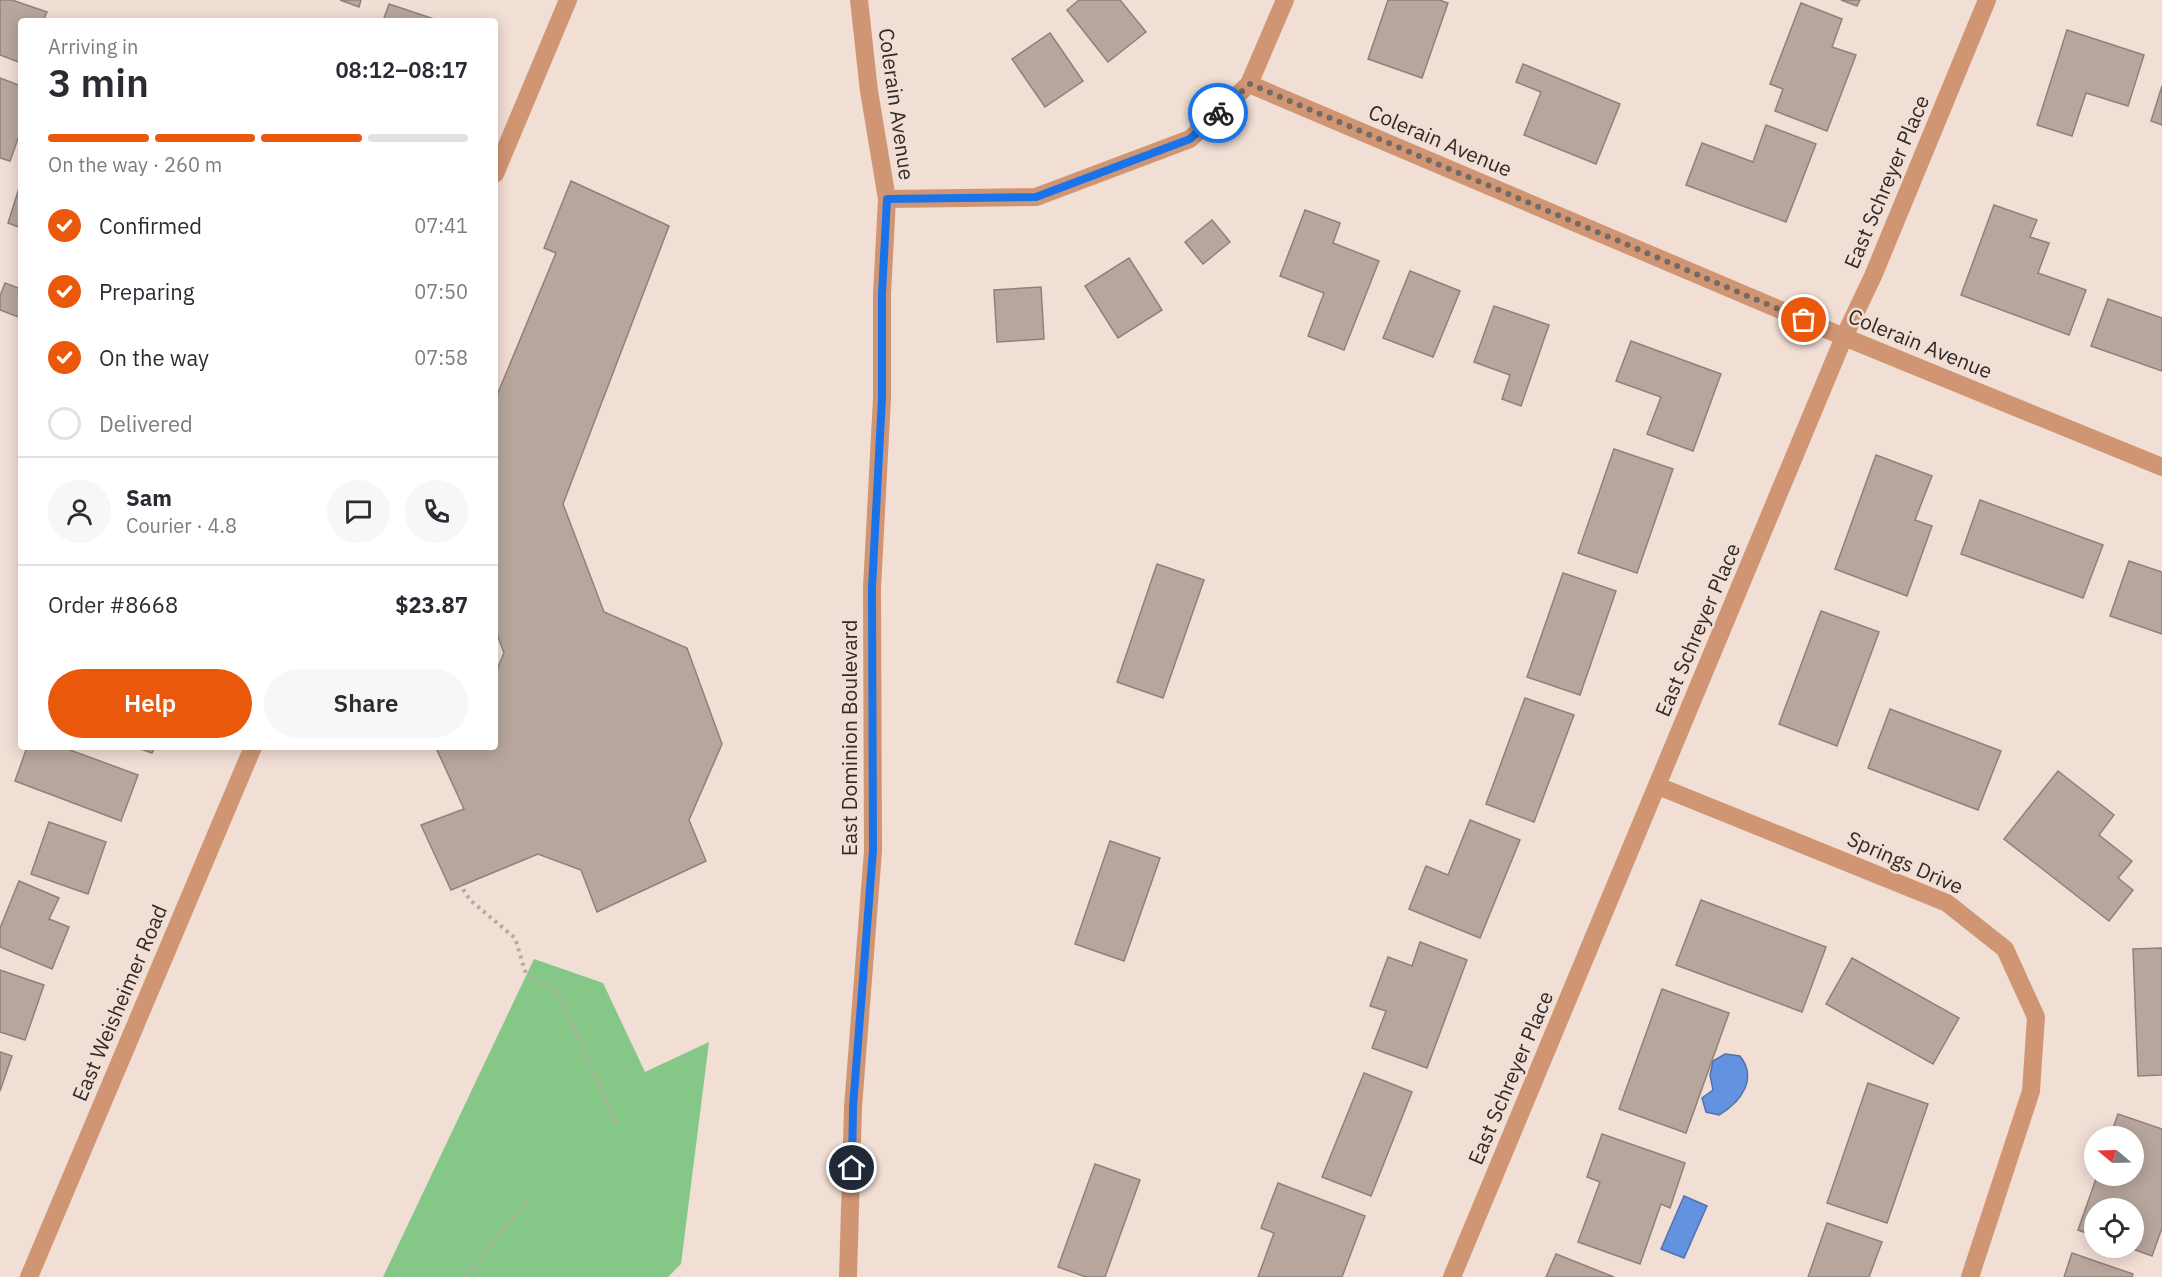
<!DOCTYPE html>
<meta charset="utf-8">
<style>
body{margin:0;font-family:"IBM Plex Sans",sans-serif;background:#f7f7f7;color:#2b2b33;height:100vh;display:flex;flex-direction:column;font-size:22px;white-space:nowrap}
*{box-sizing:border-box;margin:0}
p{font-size:20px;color:#7c7c81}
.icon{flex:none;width:33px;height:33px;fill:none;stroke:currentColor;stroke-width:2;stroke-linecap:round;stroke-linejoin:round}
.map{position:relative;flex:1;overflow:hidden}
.drawer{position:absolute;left:18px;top:18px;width:480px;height:732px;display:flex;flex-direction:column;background:#fff;border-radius:6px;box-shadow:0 3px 15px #0003}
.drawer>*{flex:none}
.needle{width:39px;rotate:289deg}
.controls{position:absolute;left:2084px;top:1126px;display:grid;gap:12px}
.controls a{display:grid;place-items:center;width:60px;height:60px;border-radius:50%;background:#fff;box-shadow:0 3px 15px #0003;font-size:30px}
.pin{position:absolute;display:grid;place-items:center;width:51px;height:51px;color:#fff;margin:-26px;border:3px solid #fff;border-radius:50%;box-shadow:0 2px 6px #0007}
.courier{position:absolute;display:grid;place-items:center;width:60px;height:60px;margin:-30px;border:4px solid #1a73e8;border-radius:50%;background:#fff;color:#222;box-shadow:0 2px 8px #0007}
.summary em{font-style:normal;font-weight:600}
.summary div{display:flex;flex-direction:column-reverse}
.summary{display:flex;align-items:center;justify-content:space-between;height:102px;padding:0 30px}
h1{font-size:39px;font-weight:600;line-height:45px}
.bar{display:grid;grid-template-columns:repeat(4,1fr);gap:9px 6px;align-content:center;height:72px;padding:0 30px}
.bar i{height:8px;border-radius:4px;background:#e1e1e2}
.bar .active{background:#ea580c}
.bar p{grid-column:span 4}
.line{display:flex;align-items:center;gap:15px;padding:0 30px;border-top:2px solid #e1e1e2}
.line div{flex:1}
.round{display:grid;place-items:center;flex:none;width:63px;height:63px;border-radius:32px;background:#f7f7f7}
ol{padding:0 30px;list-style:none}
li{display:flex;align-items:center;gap:18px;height:66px}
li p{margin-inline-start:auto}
li .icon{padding:6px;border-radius:50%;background:#ea580c;color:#fff;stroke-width:4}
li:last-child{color:#7c7c81}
li i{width:33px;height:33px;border:3px solid #e1e1e2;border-radius:50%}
.button{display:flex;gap:12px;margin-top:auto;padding:12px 30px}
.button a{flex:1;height:69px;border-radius:36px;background:#ea580c;color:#fff;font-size:24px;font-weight:600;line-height:69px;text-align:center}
.button a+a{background:#f7f7f7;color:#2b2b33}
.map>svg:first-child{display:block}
</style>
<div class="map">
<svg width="2162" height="1277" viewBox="0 0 2162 1277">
<rect width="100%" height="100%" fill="#f1ded5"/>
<polygon fill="#85c787" points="534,959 603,983 645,1072 709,1042 681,1264 668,1277 383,1277"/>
<g fill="#6292e0" stroke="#5373a8" stroke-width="1.5">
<path d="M 1725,1054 L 1740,1056 C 1758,1079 1741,1102 1719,1115 L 1706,1112 L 1702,1098 L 1713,1090 L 1710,1075 L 1713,1061 Z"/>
<polygon points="1684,1196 1707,1206 1684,1258 1661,1249"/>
</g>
<g fill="#b7a69d" stroke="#908078" stroke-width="1.5">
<polygon points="0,0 12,0 47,12 43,21 21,21 21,63 0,55"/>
<polygon points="340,0 361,0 359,7"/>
<polygon points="1079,0 1120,0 1146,32 1108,62 1067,10"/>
<polygon points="1388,0 1439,0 1448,3 1422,78 1368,59"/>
<polygon points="1841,0 1860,0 1857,6"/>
<polygon points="1801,3 1842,19 1832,47 1856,55 1827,131 1775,111 1783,89 1770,84"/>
<polygon points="389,4 440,21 383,21"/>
<polygon points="2067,30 2144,55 2128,106 2086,93 2072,136 2037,125"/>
<polygon points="1050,33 1083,81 1045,107 1012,59"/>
<polygon points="1523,64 1620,104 1596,164 1524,135 1541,92 1516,82"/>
<polygon points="0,78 21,86 21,130 10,161 0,158"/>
<polygon points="2162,86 2162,125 2151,121"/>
<polygon points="1766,125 1816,144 1786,222 1686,185 1702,143 1753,162"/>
<polygon points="571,181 669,226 563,504 604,612 687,648 722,744 689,820 706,861 597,912 581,870 538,854 451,890 421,825 464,809 437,750 442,747 495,747 495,674 504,653 495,629 495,400 556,253 544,248"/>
<polygon points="20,185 21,186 21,228 8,223"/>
<polygon points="1994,205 2037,220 2030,237 2049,243 2038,273 2086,290 2069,335 1961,295"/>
<polygon points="1305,210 1340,223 1333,243 1379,261 1344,350 1308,336 1324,293 1280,276"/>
<polygon points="1212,220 1230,242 1203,264 1185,242"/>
<polygon points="1129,258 1162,310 1118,338 1085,286"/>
<polygon points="1410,271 1460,291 1433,357 1383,338"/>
<polygon points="5,283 21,289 21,318 0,310 0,296"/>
<polygon points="1041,287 1044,339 997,342 994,290"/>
<polygon points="2108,299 2162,318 2162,371 2091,346"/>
<polygon points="1494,306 1549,325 1521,406 1502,399 1510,375 1474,362"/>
<polygon points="1631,341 1721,374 1693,451 1647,434 1661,397 1616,381"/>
<polygon points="1614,449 1673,469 1637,573 1578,553"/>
<polygon points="1876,455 1932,476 1915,520 1932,526 1907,596 1835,569"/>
<polygon points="1980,500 2103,545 2083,598 1961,554"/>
<polygon points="2129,561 2162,572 2162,634 2110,616"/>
<polygon points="1157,564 1204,580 1163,698 1117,682"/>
<polygon points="1563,573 1616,591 1580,695 1527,677"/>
<polygon points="1821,611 1879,632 1837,746 1779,724"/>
<polygon points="1525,698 1574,715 1534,822 1486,804"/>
<polygon points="1890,709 2001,751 1978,810 1868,768"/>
<polygon points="27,747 62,747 138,775 121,821 15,781"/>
<polygon points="135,747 155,747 152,753"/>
<polygon points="2058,771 2114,815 2099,835 2132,861 2118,878 2133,890 2109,921 2004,839"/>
<polygon points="1470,820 1520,840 1480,938 1409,909 1426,866 1448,875"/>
<polygon points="49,822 106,842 88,894 31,874"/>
<polygon points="1110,841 1160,858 1124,961 1075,944"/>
<polygon points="19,881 59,898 49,919 69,927 52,969 0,947 0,928"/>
<polygon points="1701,900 1826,947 1802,1012 1676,965"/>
<polygon points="1420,942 1467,960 1427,1068 1372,1048 1386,1011 1370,1006 1388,957 1412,966"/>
<polygon points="2162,948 2162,1075 2138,1076 2133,949"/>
<polygon points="1852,958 1959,1018 1933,1064 1826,1004"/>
<polygon points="0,970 44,985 25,1040 0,1032"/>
<polygon points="1662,989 1729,1013 1686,1133 1619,1109"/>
<polygon points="0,1052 12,1056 0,1091"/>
<polygon points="1364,1073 1412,1092 1371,1196 1322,1177"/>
<polygon points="1868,1083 1928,1104 1887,1223 1827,1203"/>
<polygon points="2118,1114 2162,1129 2162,1228 2152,1256 2130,1248 2133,1248 2133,1209 2094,1209 2094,1236 2078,1230 2097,1176 2133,1176 2133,1137 2110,1137"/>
<polygon points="1602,1134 1685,1163 1670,1208 1661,1204 1640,1264 1578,1242 1600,1182 1587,1177"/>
<polygon points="1095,1164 1140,1180 1105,1277 1086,1277 1058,1267"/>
<polygon points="1278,1183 1365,1216 1342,1277 1258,1277 1274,1233 1261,1228"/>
<polygon points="1827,1223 1882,1242 1869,1277 1808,1277"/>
<polygon points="2072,1253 2133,1274 2132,1277 2064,1277"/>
<polygon points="1556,1254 1614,1277 1546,1277"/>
</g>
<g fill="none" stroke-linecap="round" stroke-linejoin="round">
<g stroke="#b7a8a0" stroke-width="4" stroke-dasharray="3 4.5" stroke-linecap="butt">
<polyline points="459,883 470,900 515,938 526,974 558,992 616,1123"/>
<polyline points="465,1277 532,1194"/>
</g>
<g stroke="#d09674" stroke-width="18">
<polyline points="1249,84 1844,337 2162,467"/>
<polyline points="495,174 568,0"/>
<polyline points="887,199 1036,197 1190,139 1249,84 1285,0"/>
<polyline points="1658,786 1947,903 2005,949 2036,1017 2031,1091 1970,1277"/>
<polyline points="29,1277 253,747"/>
<polyline points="848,1277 853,1107 873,851 872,588 882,398 882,294 887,199 869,91 859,0"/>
<polyline points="1452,1277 1844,337 1873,276 1987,0"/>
</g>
</g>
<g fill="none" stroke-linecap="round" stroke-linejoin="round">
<polyline stroke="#746964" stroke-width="6" stroke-dasharray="0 10.8" points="1218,113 1250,84 1804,320"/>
<polyline stroke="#1a73e8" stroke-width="8" points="852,1168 853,1107 873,850 872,588 882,398 882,294 887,199 1036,197 1190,139 1218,113"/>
</g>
<g text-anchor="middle" stroke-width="5" stroke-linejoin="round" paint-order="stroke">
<g font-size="21" fill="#312a27" stroke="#f1ded5">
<text transform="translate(896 104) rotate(82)" y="7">Colerain Avenue</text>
<text transform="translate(1440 141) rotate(23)" y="7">Colerain Avenue</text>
<text transform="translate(1887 182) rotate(-67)" y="7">East Schreyer Place</text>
<text transform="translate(1920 344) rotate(22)" y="7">Colerain Avenue</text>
<text transform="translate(1698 630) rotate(-67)" y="7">East Schreyer Place</text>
<text transform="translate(850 738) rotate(-90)" y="7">East Dominion Boulevard</text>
<text transform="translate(1905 863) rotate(24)" y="7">Springs Drive</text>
<text transform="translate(120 1003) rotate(-67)" y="7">East Weisheimer Road</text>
<text transform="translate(1511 1078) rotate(-67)" y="7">East Schreyer Place</text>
</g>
</g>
</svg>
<div class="controls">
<a><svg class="needle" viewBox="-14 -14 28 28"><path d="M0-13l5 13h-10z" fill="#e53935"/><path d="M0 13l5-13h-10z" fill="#7c7c81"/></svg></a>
<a><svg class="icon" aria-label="locate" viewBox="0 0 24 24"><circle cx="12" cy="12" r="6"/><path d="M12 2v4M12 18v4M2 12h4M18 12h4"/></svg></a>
</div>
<div class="pin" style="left:1804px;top:320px;background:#ea580c"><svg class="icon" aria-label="bag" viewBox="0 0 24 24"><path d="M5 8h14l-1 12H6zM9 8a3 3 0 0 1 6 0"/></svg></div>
<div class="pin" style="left:852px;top:1168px;background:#1f2937"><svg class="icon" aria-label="home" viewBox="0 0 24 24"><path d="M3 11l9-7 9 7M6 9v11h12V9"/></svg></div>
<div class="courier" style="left:1218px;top:113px"><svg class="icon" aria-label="bike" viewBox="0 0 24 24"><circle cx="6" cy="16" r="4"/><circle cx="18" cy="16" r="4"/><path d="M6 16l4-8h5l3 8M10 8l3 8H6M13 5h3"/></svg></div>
<section class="drawer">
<div class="summary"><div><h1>3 min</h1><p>Arriving in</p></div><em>08:12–08:17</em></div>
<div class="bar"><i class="active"></i><i class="active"></i><i class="active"></i><i></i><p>On the way · 260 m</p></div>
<ol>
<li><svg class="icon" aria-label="check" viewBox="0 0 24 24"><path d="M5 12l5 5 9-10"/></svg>Confirmed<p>07:41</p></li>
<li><svg class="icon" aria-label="check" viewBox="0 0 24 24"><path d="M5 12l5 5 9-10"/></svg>Preparing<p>07:50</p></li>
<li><svg class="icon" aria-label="check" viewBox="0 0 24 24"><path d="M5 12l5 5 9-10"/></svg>On the way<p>07:58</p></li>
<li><i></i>Delivered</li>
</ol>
<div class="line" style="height:108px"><a class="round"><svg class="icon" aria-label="person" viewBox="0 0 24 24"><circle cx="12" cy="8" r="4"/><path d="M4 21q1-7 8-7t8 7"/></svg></a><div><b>Sam</b><p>Courier · 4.8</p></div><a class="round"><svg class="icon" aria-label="chat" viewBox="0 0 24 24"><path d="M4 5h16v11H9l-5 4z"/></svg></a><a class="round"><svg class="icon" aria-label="phone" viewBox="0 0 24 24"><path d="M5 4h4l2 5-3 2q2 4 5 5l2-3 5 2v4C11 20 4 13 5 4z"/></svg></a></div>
<div class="line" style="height:78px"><div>Order #8668</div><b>$23.87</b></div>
<div class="button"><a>Help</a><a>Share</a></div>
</section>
</div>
